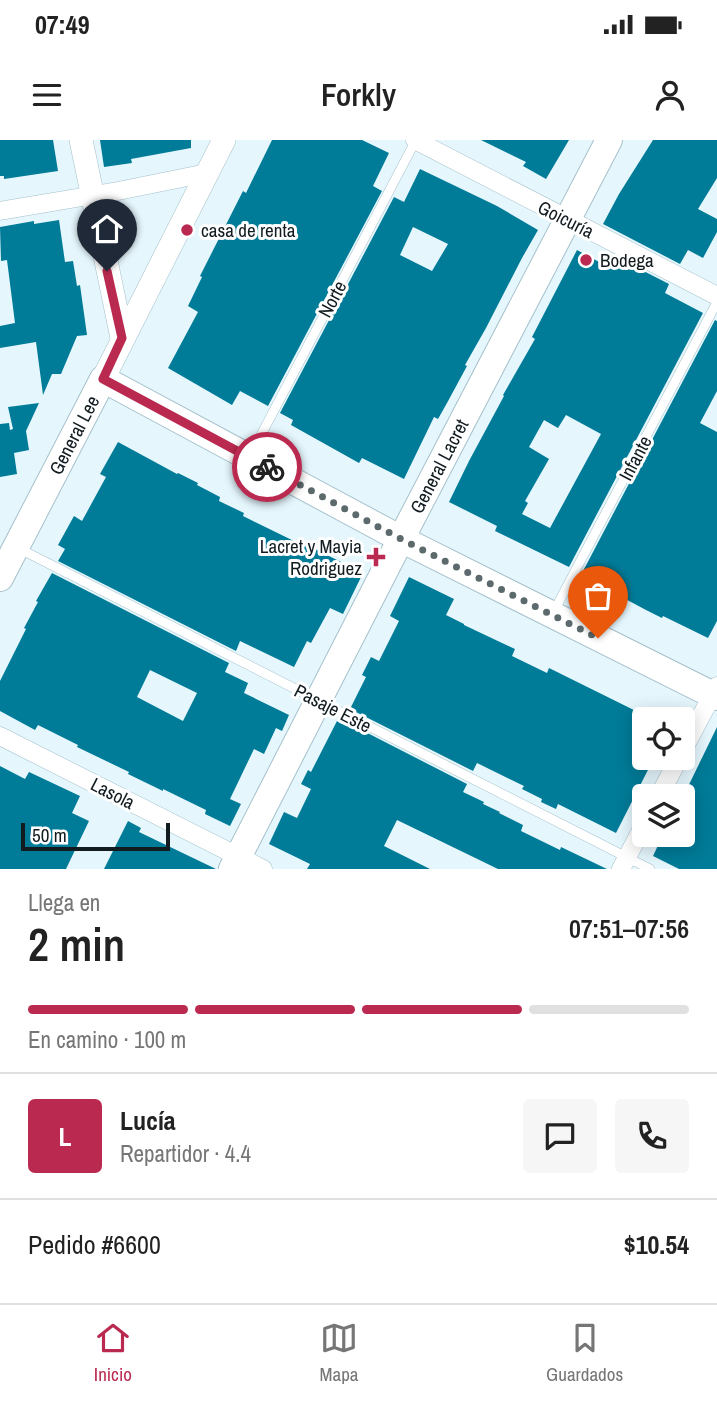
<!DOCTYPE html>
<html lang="es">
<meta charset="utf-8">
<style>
body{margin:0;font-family:"Archivo Narrow",sans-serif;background:#f6f6f6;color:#222;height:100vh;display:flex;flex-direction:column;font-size:26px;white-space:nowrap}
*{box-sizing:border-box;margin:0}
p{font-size:23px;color:#767676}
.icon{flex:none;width:38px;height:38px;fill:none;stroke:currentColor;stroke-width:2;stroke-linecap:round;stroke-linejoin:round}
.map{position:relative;height:729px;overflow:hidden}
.drawer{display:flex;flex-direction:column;background:#fff;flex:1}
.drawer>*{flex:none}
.tools{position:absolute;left:632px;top:567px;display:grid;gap:14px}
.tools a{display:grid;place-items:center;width:63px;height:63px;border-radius:7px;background:#fff;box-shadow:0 4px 18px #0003;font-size:35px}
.scale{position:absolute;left:21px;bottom:18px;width:149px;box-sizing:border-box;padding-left:7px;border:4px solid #121c20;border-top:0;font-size:19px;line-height:24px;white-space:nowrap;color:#121c20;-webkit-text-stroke:5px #fff;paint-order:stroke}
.pin{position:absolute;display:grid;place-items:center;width:60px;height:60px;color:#fff;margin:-72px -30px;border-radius:50% 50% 50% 0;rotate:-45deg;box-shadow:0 0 7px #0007}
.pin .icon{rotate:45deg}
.courier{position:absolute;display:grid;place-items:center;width:70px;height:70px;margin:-35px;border:5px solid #ba2a50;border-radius:50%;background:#fff;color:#222;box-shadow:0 2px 9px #0007}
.head em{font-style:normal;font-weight:600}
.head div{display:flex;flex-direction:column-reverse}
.head{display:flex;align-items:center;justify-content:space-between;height:119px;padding:0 28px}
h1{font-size:46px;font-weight:600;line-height:52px}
.bar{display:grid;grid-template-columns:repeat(4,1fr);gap:10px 7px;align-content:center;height:84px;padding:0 28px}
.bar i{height:9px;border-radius:5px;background:#e0e0e0}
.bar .current{background:#ba2a50}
.bar p{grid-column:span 4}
.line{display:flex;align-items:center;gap:18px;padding:0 28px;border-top:2px solid #e0e0e0}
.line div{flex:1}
.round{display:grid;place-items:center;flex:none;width:74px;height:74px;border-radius:7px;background:#f6f6f6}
.status{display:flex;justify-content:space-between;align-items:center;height:49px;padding:0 35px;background:#fff;direction:ltr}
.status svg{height:19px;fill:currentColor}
header{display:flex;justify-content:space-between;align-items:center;height:91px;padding:0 28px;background:#fff;font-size:32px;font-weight:600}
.dock{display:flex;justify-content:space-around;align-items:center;height:98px;border-top:2px solid #e0e0e0;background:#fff;font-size:19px;color:#767676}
.dock a{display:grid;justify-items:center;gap:4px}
.dock .current{color:#ba2a50}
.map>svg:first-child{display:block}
</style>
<div class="status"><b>07:49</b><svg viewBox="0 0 49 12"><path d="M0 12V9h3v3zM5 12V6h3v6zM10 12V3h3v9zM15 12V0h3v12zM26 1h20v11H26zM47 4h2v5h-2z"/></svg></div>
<header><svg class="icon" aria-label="menu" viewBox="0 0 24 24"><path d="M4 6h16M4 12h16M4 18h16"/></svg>Forkly<svg class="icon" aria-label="person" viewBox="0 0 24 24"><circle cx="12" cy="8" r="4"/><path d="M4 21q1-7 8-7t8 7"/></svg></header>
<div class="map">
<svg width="717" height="729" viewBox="0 0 717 729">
<rect width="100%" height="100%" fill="#e5f7fd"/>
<g fill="#007b98" fill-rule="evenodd">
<polygon points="0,0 53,0 58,31 4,39 4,36 0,36"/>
<polygon points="100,0 191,0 191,8 131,19 132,23 104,27"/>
<polygon points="272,0 362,0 389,13 373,46 382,51 268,266 240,251 232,265 168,228 198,172 188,166 202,137 200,136 243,51 246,53"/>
<polygon points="481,0 569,0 546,39 523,26 526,22"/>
<polygon points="653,0 717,0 717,38 698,69 717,79 717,92 703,118 688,110 680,124 603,84 619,54"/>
<path d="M 420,29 L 497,66 L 538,90 L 522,118 L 486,188 L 465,225 L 467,226 L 447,263 L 438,279 L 434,277 L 404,339 L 362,318 L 359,323 L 291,285 L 293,280 L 280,273 L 394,57 L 404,62 ZM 413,87 L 448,104 L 432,131 L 400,115 Z"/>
<polygon points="59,80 65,122 73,121 77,146 80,145 87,195 77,196 61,234 52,234 43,255 36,202 0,208 0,186 15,183 7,120 1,121 0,87 34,81 34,84"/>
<path d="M 577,110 L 614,130 L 620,119 L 669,144 L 665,153 L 703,173 L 569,427 L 495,391 L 497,386 L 449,362 L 469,321 L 504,256 L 503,255 L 535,199 L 532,197 ZM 566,275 L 601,294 L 550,388 L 522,374 L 528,363 L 525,361 L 549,319 L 529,307 L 544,280 L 558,288 Z"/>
<polygon points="715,180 717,181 717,251 700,283 717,292 717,481 708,498 663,476 662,478 646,470 588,439 590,437 582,433"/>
<polygon points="39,263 26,291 29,310 14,313 17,334 0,337 0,284 9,283 10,290 13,289 8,267"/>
<polygon points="118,302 177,334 178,333 198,343 197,345 220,357 219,361 244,373 243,376 298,403 299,401 363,433 343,474 330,468 311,503 307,501 294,527 240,501 236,511 58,421 65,409 58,405 74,376 82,381 106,337 100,334"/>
<path d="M 52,433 L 229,523 L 225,532 L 248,543 L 244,553 L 289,575 L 282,591 L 276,588 L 264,614 L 254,609 L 230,659 L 241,664 L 230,686 L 205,674 L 206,670 L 163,649 L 163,651 L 128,634 L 129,632 L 77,607 L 78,605 L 38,585 L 35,590 L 0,571 L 0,541 L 26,489 L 24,488 L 38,462 L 36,461 ZM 150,530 L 197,553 L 183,581 L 137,557 Z"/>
<polygon points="409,437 454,459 446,475 464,484 464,485 515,509 512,516 547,533 549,528 652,579 644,579 644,618 654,618 616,693 558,664 556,669 541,662 542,659 522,649 524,646 477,623 473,631 350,569 366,537 362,535 371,517 379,521 399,481 390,476"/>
<polygon points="337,581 342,584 344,581 467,644 463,652 484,662 483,664 500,672 499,673 523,685 521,691 560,710 561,707 607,729 498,729 397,680 384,706 430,729 307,729 310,724 269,704 284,672 297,678 311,649 301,644 308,630 311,632"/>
<polygon points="717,587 717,729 679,729 653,716 663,695 682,695 682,659"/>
<polygon points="0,626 25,639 29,632 80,656 72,673 89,681 66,729 0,729"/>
<polygon points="128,681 141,688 139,692 216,729 104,729"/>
</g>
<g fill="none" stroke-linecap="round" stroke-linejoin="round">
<defs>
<g id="service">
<polyline points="250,316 416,0"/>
<polyline points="18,408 650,729"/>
<polyline points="553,473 717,162"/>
</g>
<g id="minor">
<polyline points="415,0 717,156"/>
<polyline points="0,71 118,51 207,33"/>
<polyline points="0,596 263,729"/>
<polyline points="682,612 717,546"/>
<polyline points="659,656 679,618"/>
<polyline points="621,729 644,685"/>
</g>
<g id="tertiary">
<polyline points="81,0 122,198"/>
<polyline points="103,239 224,0"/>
</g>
<g id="secondary">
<path id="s1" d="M 0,438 L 103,239 L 401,399 L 717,557"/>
<path id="s2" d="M 232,729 L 401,399 L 609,0"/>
</g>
</defs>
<use href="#service" stroke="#a5c1cb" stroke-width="10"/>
<use href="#minor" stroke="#a5c1cb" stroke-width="19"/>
<use href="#tertiary" stroke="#a5c1cb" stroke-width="24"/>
<use href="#secondary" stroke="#a5c1cb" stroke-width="28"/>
<use href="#service" stroke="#fff" stroke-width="9"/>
<use href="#minor" stroke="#fff" stroke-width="18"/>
<use href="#tertiary" stroke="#fff" stroke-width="23"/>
<use href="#secondary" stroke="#fff" stroke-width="26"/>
</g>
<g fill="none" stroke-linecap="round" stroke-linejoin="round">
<polyline stroke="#5c696d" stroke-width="7" stroke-dasharray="0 12.6" points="267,327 401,399 598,498"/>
<polyline stroke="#ba2a50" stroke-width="9" points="107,131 122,198 103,239 267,327"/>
</g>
<g fill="#ba2a50" stroke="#fff" stroke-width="2.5">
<circle cx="187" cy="90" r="7"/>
<circle cx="586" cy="120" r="7"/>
<path d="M372.5 406.5h7v7h7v7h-7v7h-7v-7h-7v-7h7z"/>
</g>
<g text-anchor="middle" stroke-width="6" stroke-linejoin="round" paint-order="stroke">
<g font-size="19" fill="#121c20" stroke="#fff">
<text transform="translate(566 79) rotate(27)" y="7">Goicuría</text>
<text transform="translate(332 159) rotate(-62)" y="7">Norte</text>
<text dy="7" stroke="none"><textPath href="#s1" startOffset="161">General Lee</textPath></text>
<text transform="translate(635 318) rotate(-62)" y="7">Infante</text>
<text dy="7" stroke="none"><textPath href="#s2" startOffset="453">General Lacret</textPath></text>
<text transform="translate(333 568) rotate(27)" y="7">Pasaje Este</text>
<text transform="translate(113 653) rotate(27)" y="7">Lasola</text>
</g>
<g font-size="19" fill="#121c20" stroke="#fff" text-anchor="start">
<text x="201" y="97">casa de renta</text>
<text x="600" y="127">Bodega</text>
<text x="362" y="413" text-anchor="end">Lacret y Mayia<tspan x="362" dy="22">Rodriguez</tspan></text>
</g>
</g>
</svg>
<div class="tools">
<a><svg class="icon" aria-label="locate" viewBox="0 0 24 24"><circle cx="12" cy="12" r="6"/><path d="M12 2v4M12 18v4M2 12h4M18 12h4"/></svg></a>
<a><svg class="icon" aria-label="layers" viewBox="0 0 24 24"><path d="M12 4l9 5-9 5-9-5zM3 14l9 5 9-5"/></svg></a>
</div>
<div class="scale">50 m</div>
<div class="pin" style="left:598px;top:498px;background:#ea580c"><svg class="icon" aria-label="bag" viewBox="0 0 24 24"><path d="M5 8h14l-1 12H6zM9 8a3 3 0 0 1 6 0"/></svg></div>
<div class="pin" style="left:107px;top:131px;background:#1f2937"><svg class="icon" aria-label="home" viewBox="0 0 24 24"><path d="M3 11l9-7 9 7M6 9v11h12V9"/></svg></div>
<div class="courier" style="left:267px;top:327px"><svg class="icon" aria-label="bike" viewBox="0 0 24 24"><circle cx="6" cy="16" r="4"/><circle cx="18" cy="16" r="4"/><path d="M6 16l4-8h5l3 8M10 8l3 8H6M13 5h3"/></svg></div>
</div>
<section class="drawer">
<div class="head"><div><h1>2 min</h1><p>Llega en</p></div><em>07:51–07:56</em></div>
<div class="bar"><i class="current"></i><i class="current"></i><i class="current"></i><i></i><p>En camino · 100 m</p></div>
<div class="line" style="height:126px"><b class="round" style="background:#ba2a50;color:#fff">L</b><div><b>Lucía</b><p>Repartidor · 4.4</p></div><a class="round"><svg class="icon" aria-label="chat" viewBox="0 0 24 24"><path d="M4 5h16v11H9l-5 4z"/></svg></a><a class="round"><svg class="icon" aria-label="phone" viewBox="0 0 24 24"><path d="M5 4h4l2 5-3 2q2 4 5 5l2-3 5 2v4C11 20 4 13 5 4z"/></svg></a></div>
<div class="line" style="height:91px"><div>Pedido #6600</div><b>$10.54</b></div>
</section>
<nav class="dock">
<a class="current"><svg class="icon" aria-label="home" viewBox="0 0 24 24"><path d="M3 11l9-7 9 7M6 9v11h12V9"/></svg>Inicio</a>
<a><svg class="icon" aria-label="map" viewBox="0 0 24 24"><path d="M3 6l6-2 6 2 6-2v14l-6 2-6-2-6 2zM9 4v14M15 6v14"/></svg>Mapa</a>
<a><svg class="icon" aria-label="saved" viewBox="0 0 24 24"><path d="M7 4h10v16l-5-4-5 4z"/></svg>Guardados</a>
</nav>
